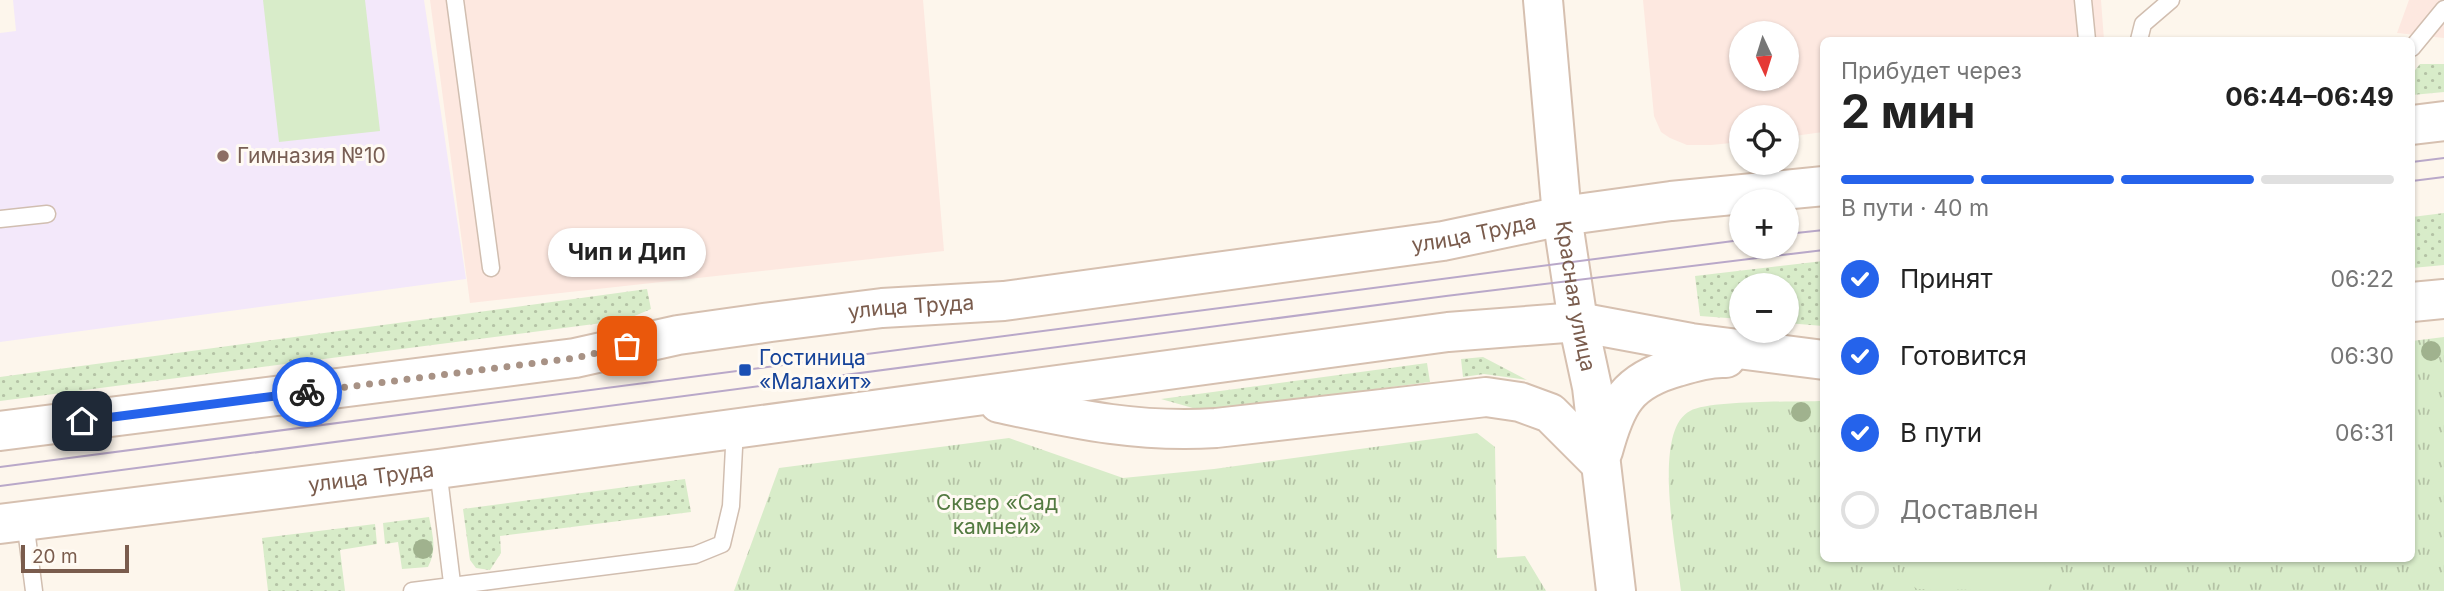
<!DOCTYPE html>
<html lang="ru">
<meta charset="utf-8">
<style>
body{margin:0;font-family:Inter,sans-serif;background:#f2f2f2;color:#222;height:100vh;display:flex;flex-direction:column;font-size:26px;white-space:nowrap}
*{box-sizing:border-box;margin:0}
p{font-size:23px;color:#767676}
.icon{flex:none;width:38px;height:38px;fill:none;stroke:currentColor;stroke-width:2;stroke-linecap:round;stroke-linejoin:round}
.map{position:relative;flex:1;overflow:hidden}
.details{position:absolute;left:1820px;top:37px;width:595px;height:525px;display:flex;flex-direction:column;background:#fff;border-radius:10px;box-shadow:0 2px 5px #0004}
.details>*{flex:none}
.needle{width:46px;rotate:176deg}
.buttons{position:absolute;left:1729px;top:21px;display:grid;gap:14px}
.buttons a{display:grid;place-items:center;width:70px;height:70px;border-radius:50%;background:#fff;box-shadow:0 2px 5px #0004;font-size:35px}
.scale{position:absolute;left:21px;bottom:18px;width:108px;box-sizing:border-box;padding-left:7px;border:4px solid #7a5c4d;border-top:0;font-size:19px;line-height:24px;white-space:nowrap;color:#7a5c4d;-webkit-text-stroke:5px #fffaf3;paint-order:stroke}
.pin{position:absolute;display:grid;place-items:center;width:60px;height:60px;color:#fff;margin:-30px;border-radius:14px;box-shadow:0 4px 10px #0006}
.courier{position:absolute;display:grid;place-items:center;width:70px;height:70px;margin:-35px;border:5px solid #2563eb;border-radius:50%;background:#fff;color:#222;box-shadow:0 2px 9px #0007}
.bubble{position:absolute;height:49px;border-radius:24px;background:#fff;box-shadow:0 2px 5px #0004;font-size:23px;font-weight:700;line-height:49px;text-align:center}
.summary em{font-style:normal;font-weight:700}
.summary div{display:flex;flex-direction:column-reverse}
.summary{display:flex;align-items:center;justify-content:space-between;height:119px;padding:0 21px}
h1{font-size:46px;font-weight:700;line-height:52px}
.bar{display:grid;grid-template-columns:repeat(4,1fr);gap:10px 7px;align-content:center;height:84px;padding:0 21px}
.bar i{height:9px;border-radius:5px;background:#e0e0e0}
.bar .on{background:#2563eb}
.bar p{grid-column:span 4}
ol{padding:0 21px;list-style:none}
li{display:flex;align-items:center;gap:21px;height:77px}
li p{margin-inline-start:auto}
li .icon{padding:7px;border-radius:50%;background:#2563eb;color:#fff;stroke-width:4}
li:last-child{color:#767676}
li i{width:38px;height:38px;border:4px solid #e0e0e0;border-radius:50%}
.map>svg:first-child{display:block}
.commercial{fill:#fde8e0;fill-rule:evenodd}
.education{fill:#f3e8fa}
.grass{fill:url(#grass-dots)}
.park{fill:url(#park-tufts)}
.pitch{fill:#d8ecc9}
.lines{fill:none;stroke-linecap:round;stroke-linejoin:round}
.service-casing{stroke:#d1beb0;stroke-width:19}
.secondary-casing{stroke:#d6c0b0;stroke-width:42}
.service{stroke:#fff;stroke-width:16}
.secondary{stroke:#fff;stroke-width:38}
.tram{stroke:#b9a8c9;stroke-width:2}
.tree{fill:#a0b28e}
.done{stroke:#a89285;stroke-width:7;stroke-dasharray:0 12.6}
.route{stroke:#2563eb;stroke-width:9}
.education-dot{fill:#8d6e63;stroke:#fffaf3;stroke-width:2.5}
.transit-dot{fill:#1a4fb4;stroke:#fffaf3;stroke-width:2.5}
.labels{text-anchor:middle;stroke-width:6;stroke-linejoin:round;paint-order:stroke}
.education-label{font-size:21px;fill:#785e54;stroke:#fffaf3;text-anchor:start}
.street-label{font-size:21px;fill:#7a5c4d;stroke:#fffaf3}
.transit-label{font-size:21px;fill:#164399;stroke:#fffaf3;text-anchor:start}
.park-label{font-size:21px;fill:#537a41;stroke:#fffaf3}
</style>
<div class="map">
<svg width="2444" height="591" viewBox="0 0 2444 591">
<defs>
<pattern id="grass-dots" width="8" height="8" patternUnits="userSpaceOnUse" patternTransform="scale(1.75)"><rect width="8" height="8" fill="#d8ecc9"/><path d="M2 2h.1M6 6h.1" fill="none" stroke="#b4c2a5" stroke-width="1.8" stroke-linecap="round"/></pattern>
<pattern id="park-tufts" width="24" height="20" patternUnits="userSpaceOnUse" patternTransform="scale(1.75)"><rect width="24" height="20" fill="#d8ecc9"/><path d="M3 7l-1-3M5 7V3M7 7l1-3M15 17l-1-3M17 17v-4M19 17l1-3" fill="none" stroke="#b4c2a5"/></pattern>
</defs>
<rect width="100%" height="100%" fill="#fdf6ec"/>
<path class="commercial" d="M430,0h493l21,251 -474,52z
M1643,0h458l3,40h-280l-1,92 -36,5v-20h-46v25l-30,3h-24l-17,-7 -9,-6 -7,-16zM1741,33h46v46h-46z
M2409,0h35v38l-47,-5z"/>
<path class="education" d="M13,0h411l42,279 -466,63v-309l16,-2z"/>
<path class="grass" d="M2420,64h24v28l-32,3v-21z
M2444,213v52l-32,3v-51z
M1823,261v65l-36,-3v-38h-46v34l-41,-3 -5,-40z
M647,289l4,20 -26,11 -625,81v-24z
M1483,357l44,23 -43,-6 -21,3 -2,-18z
M1427,363l3,19 -201,26 -29,2 -39,-11z
M685,479l6,33 -191,24 1,17 -11,17 -14,-2 -6,-8 -7,-51z
M429,517c4,19 8,33 -1,50l-26,2 -4,-27 -13,2 -2,-21z
M375,524l2,20 -37,6 5,41h-77l-6,-53z"/>
<path class="park" d="M2444,337v254h-763c-4,-38 -30,-160 9,-180 20,-11 106,-9 133,-10l1,157h588v-217z
M1477,433l18,14 2,111 28,-2 21,35h-812l45,-123 230,-30 114,40 91,-9z"/>
<path class="pitch" d="M263,0h102l15,131 -101,11z
M1911,558h129l7,10 -2,6 4,17 -132,-2 -9,-7 -3,-9z"/>
<g class="lines">
<g class="service-casing">
<path id="service" d="M455,0l36,268
M2083,0l4,40
M2139,40l4,-16 28,-24
M2412,48l32,-39
M0,219l47,-5
M438,469l15,122
M25,521l9,70
M412,591l283,-36 27,-11 9,-38 4,-78"/>
</g>
<g class="secondary-casing">
<g id="secondary">
<path id="s1" d="M1543,0l19,216 16,106 14,65 24,204"/>
<path d="M2412,125l32,-4"/>
<path d="M2412,302l32,-3"/>
<path d="M999,403c76,16 138,30 217,25l270,-31 34,5 30,11 50,50"/>
<path id="s2" d="M0,431l575,-73 103,-23 93,-13 111,-14 122,-7 439,-60 119,-25 109,-15 153,-15"/>
<path d="M1603,451c13,-48 24,-70 74,-84 16,-5 33,-10 49,-9"/>
<path id="s3" d="M0,524l438,-55 1010,-137 130,-10 113,21 133,17"/>
</g>
</g>
<use href="#service" class="service"/>
<use href="#secondary" class="secondary"/>
<path class="tram" d="M2412,162l32,-4
M2412,181l32,-4
M1787,234l37,-4
M0,467l1741,-227
M0,486l1446,-190 378,-46"/>
</g>
<g class="tree">
<circle cx="2431" cy="351" r="10"/>
<circle cx="1801" cy="412" r="10"/>
<circle cx="423" cy="549" r="10"/>
</g>
<g class="lines">
<path class="done" d="M307,392l268,-34 52,-12"/>
<path class="route" d="M82,421l225,-29"/>
</g>
<circle class="education-dot" cx="223" cy="156" r="7"/>
<rect class="transit-dot" x="738" y="363" width="14" height="14" rx="3.5"/>
<g class="labels">
<g class="education-label">
<text x="237" y="163">Гимназия №10</text>
</g>
<g class="street-label">
<text dy="7" stroke="none"><textPath href="#s2" startOffset="1488">улица Труда</textPath></text>
<text dy="7" stroke="none"><textPath href="#s1" startOffset="298">Красная улица</textPath></text>
<text dy="7" stroke="none"><textPath href="#s2" startOffset="920">улица Труда</textPath></text>
<text dy="7" stroke="none"><textPath href="#s3" startOffset="374">улица Труда</textPath></text>
</g>
<g class="transit-label">
<text x="759" y="365">Гостиница<tspan x="759" dy="24">«Малахит»</tspan></text>
</g>
<g class="park-label">
<text x="997" y="510">Сквер «Сад<tspan x="997" dy="24">камней»</tspan></text>
</g>
</g>
</svg>
<div class="buttons">
<a><svg class="needle" viewBox="-14 -14 28 28"><path d="M0-13l5 13h-10z" fill="#e53935"/><path d="M0 13l5-13h-10z" fill="#767676"/></svg></a>
<a><svg class="icon" aria-label="locate" viewBox="0 0 24 24"><circle cx="12" cy="12" r="6"/><path d="M12 2v4M12 18v4M2 12h4M18 12h4"/></svg></a>
<a>+</a>
<a>−</a>
</div>
<div class="scale">20 m</div>
<div class="pin" style="left:627px;top:346px;background:#ea580c"><svg class="icon" aria-label="bag" viewBox="0 0 24 24"><path d="M5 8h14l-1 12H6zM9 8a3 3 0 0 1 6 0"/></svg></div>
<div class="pin" style="left:82px;top:421px;background:#1f2937"><svg class="icon" aria-label="home" viewBox="0 0 24 24"><path d="M3 11l9-7 9 7M6 9v11h12V9"/></svg></div>
<div class="courier" style="left:307px;top:392px"><svg class="icon" aria-label="bike" viewBox="0 0 24 24"><circle cx="6" cy="16" r="4"/><circle cx="18" cy="16" r="4"/><path d="M6 16l4-8h5l3 8M10 8l3 8H6M13 5h3"/></svg></div>
<div class="bubble" style="left:548px;top:228px;width:158px">Чип и Дип</div>
<section class="details">
<div class="summary"><div><h1>2 мин</h1><p>Прибудет через</p></div><em>06:44–06:49</em></div>
<div class="bar"><i class="on"></i><i class="on"></i><i class="on"></i><i></i><p>В пути · 40 m</p></div>
<ol>
<li><svg class="icon" aria-label="check" viewBox="0 0 24 24"><path d="M5 12l5 5 9-10"/></svg>Принят<p>06:22</p></li>
<li><svg class="icon" aria-label="check" viewBox="0 0 24 24"><path d="M5 12l5 5 9-10"/></svg>Готовится<p>06:30</p></li>
<li><svg class="icon" aria-label="check" viewBox="0 0 24 24"><path d="M5 12l5 5 9-10"/></svg>В пути<p>06:31</p></li>
<li><i></i>Доставлен</li>
</ol>
</section>
</div>
